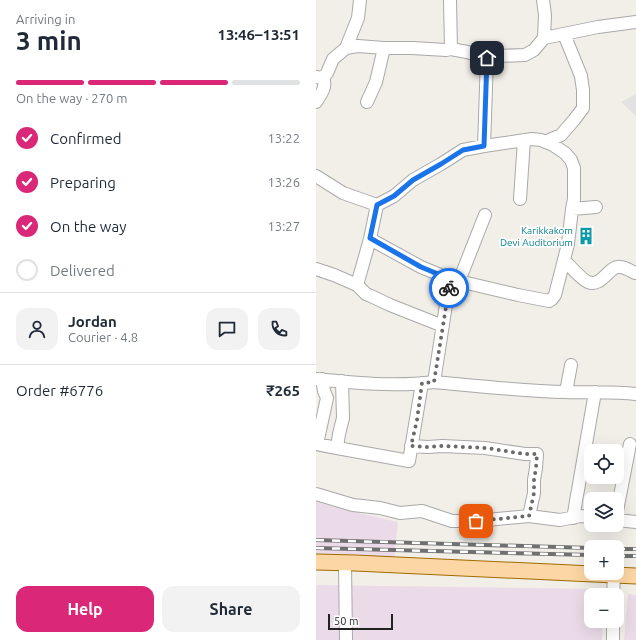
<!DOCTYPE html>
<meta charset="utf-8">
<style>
body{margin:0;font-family:Ubuntu,sans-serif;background:#f2f2f3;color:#1f2937;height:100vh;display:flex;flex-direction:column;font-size:15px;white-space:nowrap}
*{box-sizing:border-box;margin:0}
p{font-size:13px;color:#747a83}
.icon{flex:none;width:22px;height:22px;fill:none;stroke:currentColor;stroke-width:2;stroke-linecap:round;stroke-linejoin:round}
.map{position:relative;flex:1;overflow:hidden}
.drawer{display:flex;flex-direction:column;background:#fff;width:316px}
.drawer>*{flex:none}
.fabs{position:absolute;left:268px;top:444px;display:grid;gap:8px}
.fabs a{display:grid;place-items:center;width:40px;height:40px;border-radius:8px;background:#fff;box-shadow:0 4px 16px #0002;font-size:20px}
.scale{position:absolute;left:12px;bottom:10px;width:65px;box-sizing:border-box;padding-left:4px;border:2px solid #222;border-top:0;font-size:11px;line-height:14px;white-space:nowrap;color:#222;-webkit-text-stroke:3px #fff;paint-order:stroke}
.pin{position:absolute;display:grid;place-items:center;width:34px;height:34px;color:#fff;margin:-17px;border-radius:8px;box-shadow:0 2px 6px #0006}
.courier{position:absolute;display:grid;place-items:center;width:40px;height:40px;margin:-20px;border:3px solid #1a73e8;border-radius:50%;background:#fff;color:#222;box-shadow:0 1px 5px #0007}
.overview em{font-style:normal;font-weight:700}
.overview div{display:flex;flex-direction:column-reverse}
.overview{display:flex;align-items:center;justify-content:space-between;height:68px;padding:0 16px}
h1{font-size:26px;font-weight:700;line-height:30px}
.bar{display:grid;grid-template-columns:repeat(4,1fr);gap:6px 4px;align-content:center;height:48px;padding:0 16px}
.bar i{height:5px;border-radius:3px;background:#e0e1e3}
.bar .on{background:#db2777}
.bar p{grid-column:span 4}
.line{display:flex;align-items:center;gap:10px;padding:0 16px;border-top:1px solid #e0e1e3}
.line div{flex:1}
.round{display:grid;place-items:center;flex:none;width:42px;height:42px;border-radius:12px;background:#f2f2f3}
ol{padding:0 16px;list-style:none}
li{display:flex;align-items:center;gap:12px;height:44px}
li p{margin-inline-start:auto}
li .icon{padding:4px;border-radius:50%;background:#db2777;color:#fff;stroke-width:4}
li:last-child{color:#747a83}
li i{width:22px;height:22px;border:2px solid #e0e1e3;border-radius:50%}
.cta{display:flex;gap:8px;margin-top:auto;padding:8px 16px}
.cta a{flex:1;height:46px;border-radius:12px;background:#db2777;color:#fff;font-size:16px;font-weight:700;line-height:46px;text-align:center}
.cta a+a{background:#f2f2f3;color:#1f2937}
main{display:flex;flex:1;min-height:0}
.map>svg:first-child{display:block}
.industrial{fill:#ebdbe8}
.parking{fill:#e2e2e2}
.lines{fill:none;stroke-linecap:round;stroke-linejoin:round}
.minor-casing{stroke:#a9a9a9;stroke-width:14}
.major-casing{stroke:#a06b00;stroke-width:17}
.minor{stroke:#fff;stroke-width:12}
.major{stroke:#fcd6a4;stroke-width:15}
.rail-casing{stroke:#707070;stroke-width:4}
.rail{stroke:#fff;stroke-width:2.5;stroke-dasharray:8;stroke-linecap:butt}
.done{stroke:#6b6a68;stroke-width:4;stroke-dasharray:0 7.2}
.route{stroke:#1a73e8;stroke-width:5}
.labels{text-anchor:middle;stroke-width:3.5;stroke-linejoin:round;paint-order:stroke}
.culture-label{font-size:10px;fill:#0d838f;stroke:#fff;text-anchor:end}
</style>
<main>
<section class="drawer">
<div class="overview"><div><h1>3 min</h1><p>Arriving in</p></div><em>13:46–13:51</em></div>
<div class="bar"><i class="on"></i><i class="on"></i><i class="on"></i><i></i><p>On the way · 270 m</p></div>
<ol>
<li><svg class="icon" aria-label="check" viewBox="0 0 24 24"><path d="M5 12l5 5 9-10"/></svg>Confirmed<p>13:22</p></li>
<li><svg class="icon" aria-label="check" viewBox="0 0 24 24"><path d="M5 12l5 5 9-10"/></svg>Preparing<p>13:26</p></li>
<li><svg class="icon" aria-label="check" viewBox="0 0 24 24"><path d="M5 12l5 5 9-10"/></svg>On the way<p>13:27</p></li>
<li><i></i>Delivered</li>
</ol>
<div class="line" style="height:72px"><a class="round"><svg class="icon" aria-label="person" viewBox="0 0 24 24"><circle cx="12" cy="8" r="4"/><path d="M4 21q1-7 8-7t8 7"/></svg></a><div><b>Jordan</b><p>Courier · 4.8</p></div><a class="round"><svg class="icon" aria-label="chat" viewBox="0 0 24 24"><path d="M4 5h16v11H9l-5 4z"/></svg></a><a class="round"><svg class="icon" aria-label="phone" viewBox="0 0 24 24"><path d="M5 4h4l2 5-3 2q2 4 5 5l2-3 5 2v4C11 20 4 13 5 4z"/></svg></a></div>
<div class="line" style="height:52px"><div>Order #6776</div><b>₹265</b></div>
<div class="cta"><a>Help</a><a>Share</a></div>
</section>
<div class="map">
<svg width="320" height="640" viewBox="0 0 320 640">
<rect width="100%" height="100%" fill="#f2efe9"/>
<path class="industrial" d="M0,499l34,12 48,11 -4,38 -78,-2z
M0,585l288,4v6h-13v26h12l-1,19h-286z
M312,594l8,1v45h-12z"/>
<path class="parking" d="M320,94v22l-15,-14z"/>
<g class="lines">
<g class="minor-casing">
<path id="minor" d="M134,0l1,49
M227,0l2,15 -1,23
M30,48l12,-30 2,-18
M0,77l7,1 4,-5 6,-14 13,-11 12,-2 26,2h28l34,2 5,-1 16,3 20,6 11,-2 27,-1 9,-5 10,-12 54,-11 38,-5
M0,102c5,-8 11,-15 7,-24
M51,102l9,-20 8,-34
M229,142l16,-7 13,-15 9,-12v-18l-2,-14 -17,-42
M0,176l27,17 34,12 -7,34 -13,46 -23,-10 -18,-6
M204,199l4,-59
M61,205l17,-9 19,-16 28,-16 22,-14 21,-4 3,-88
M256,209l24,-2
M54,239l51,28 29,12
M248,260c6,6 17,19 24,22 14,6 21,-17 32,-15 5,0 11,4 15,6
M143,281l26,-66
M41,285l9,9 5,2 19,9 53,21
M0,379c39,4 79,8 118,3 44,4 88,9 132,10 23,1 47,-1 70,2
M118,382l16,-103 68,16 31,6 3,-2 3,-4 13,-51 4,-35 2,-10v-31l-3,-8 -6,-7 -12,-8 -12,-5 -9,-1 -48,7
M250,392l5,-27
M0,444l21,4 72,13 13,-78
M1,444l10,-46 -3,-7 -2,-12
M95,446l17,1 14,-1 43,2 40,6h12l-1,14 -2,12v13l-5,23
M21,448l2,-14 4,-16 -1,-37
M0,494l37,11 27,3 20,5 22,-2 30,10h24l53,-5 31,4 20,-4 11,1
M301,511l13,-67
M257,518c2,-9 3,-19 5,-28l17,-98
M301,520l19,2
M29,563l1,77
M297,595l1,-19
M297,640v-19"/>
</g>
<g class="major-casing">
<path id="major" d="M0,562l39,1 281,13"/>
</g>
<use href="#minor" class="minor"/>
<use href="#major" class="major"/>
<g class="rail-casing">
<path id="rail" d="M0,540l275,8
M0,548l275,7
M301,549h19
M301,556h19"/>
</g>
<use href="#rail" class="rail"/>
</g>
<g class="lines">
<path class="done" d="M133,288l-15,94 -12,1 -5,37 -6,26 17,1 14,-1 44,2 39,6h12l-1,14 -2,12v13l-5,23 -53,5"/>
<path class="route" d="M133,288l1,-9 -29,-12 -51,-29 7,-33 17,-9 19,-16 28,-16 22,-14 21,-4 3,-88"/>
</g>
<defs>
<g id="building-bare" transform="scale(1.38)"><path d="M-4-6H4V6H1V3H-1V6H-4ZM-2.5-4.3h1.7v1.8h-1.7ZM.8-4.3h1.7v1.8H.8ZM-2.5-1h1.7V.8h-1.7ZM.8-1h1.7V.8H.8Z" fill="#0f9aa8" stroke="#fff" stroke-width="2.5" paint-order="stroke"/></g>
</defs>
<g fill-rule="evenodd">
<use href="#building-bare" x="270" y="236"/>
</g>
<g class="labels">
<g class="culture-label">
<text x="257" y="234">Karikkakom<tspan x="257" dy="12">Devi Auditorium</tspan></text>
</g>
</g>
</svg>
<div class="fabs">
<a><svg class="icon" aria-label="locate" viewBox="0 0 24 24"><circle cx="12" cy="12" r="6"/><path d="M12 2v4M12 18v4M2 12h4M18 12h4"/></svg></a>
<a><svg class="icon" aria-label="layers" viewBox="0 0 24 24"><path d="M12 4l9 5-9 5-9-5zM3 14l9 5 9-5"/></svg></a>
<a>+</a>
<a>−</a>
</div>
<div class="scale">50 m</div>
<div class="pin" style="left:160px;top:521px;background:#ea580c"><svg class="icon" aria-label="bag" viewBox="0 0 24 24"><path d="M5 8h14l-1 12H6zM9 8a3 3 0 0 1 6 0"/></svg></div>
<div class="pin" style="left:171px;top:58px;background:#1f2937"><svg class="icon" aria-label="home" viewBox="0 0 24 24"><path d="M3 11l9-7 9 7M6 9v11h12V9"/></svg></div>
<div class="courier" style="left:133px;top:288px"><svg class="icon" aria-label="bike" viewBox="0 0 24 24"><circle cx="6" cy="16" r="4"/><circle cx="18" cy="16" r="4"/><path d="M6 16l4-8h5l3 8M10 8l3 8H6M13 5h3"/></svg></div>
</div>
</main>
